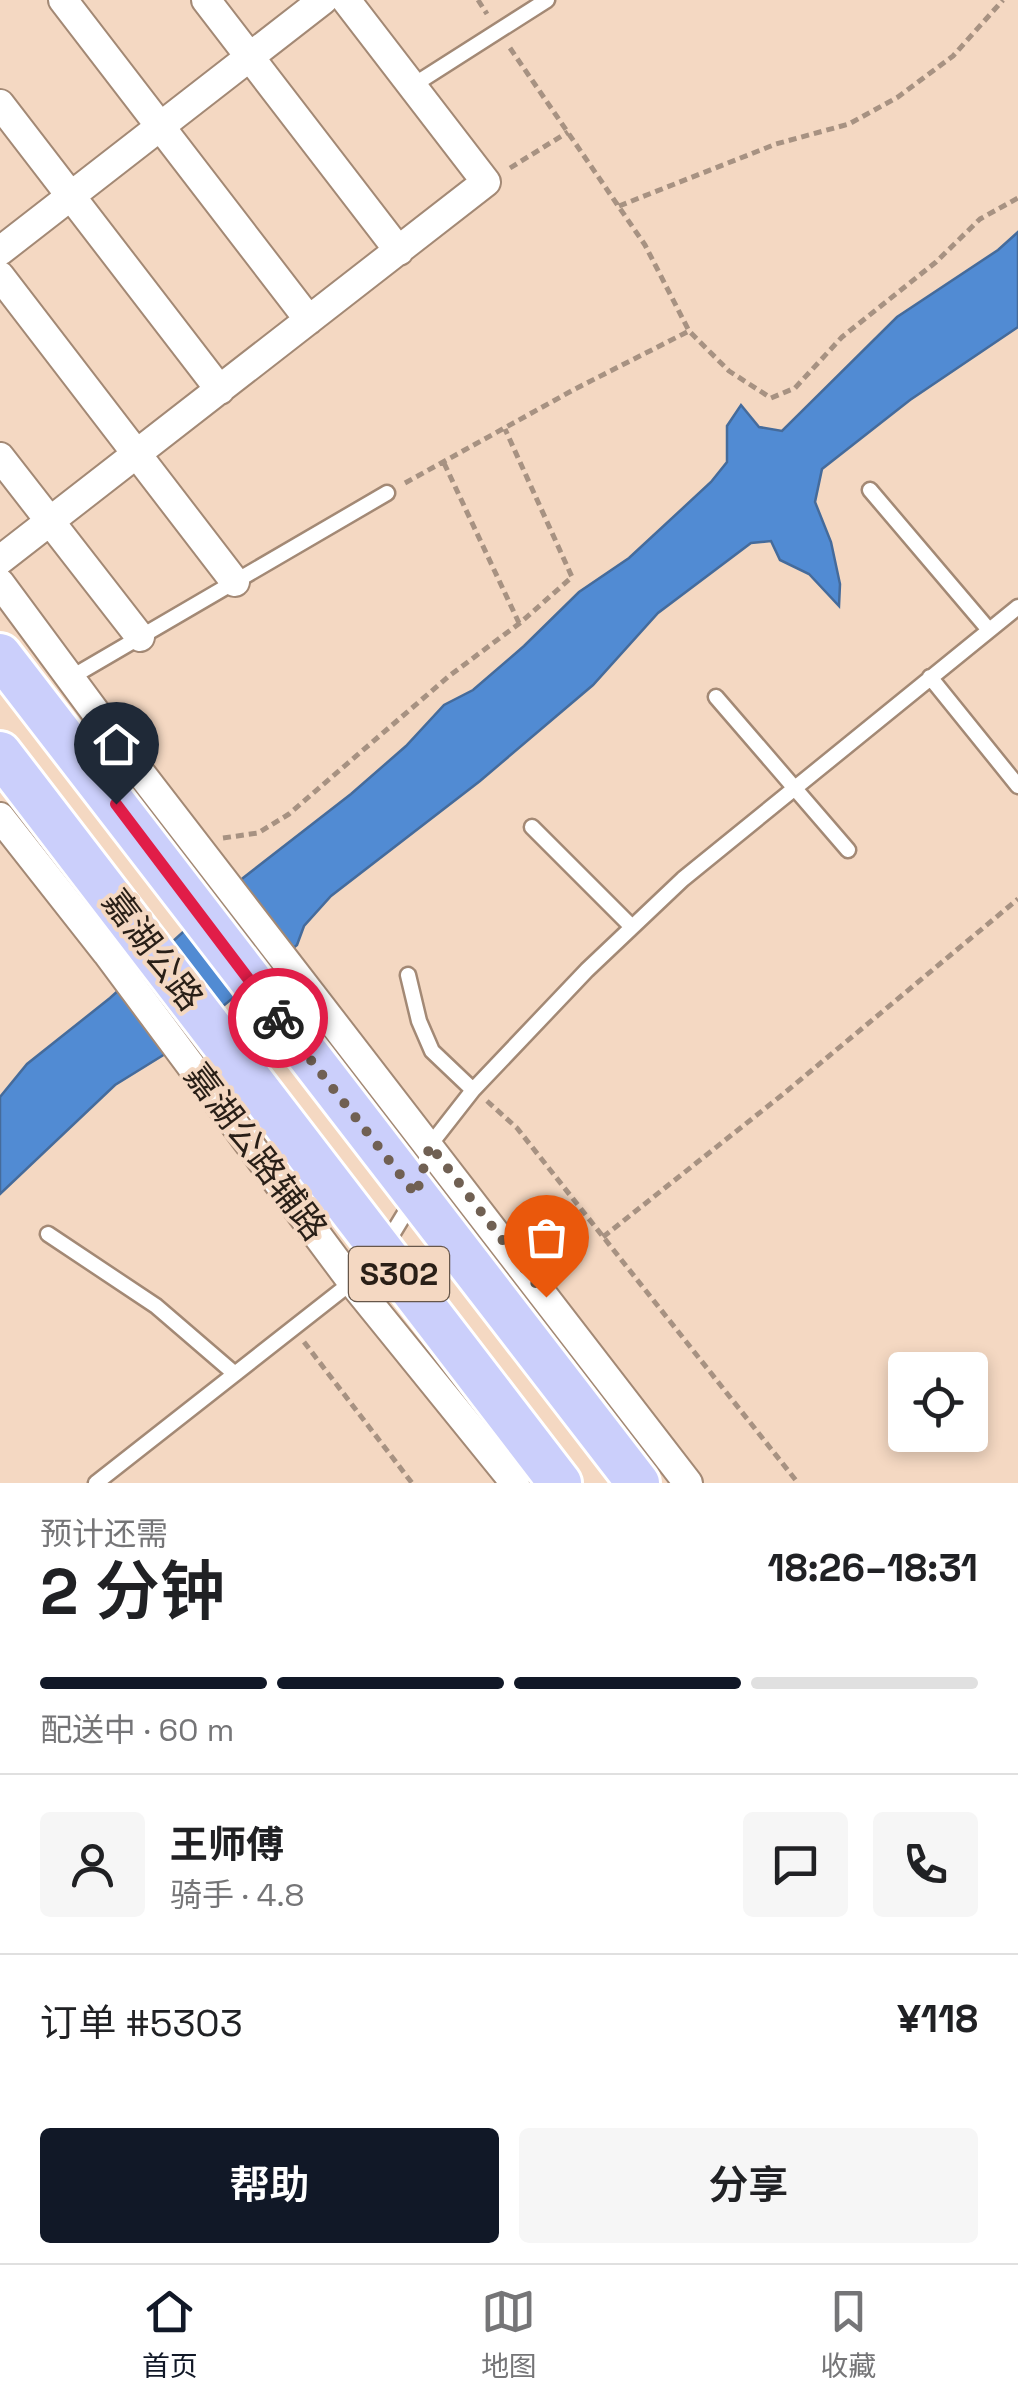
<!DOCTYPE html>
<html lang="zh">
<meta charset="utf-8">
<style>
body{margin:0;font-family:"Space Grotesk","Noto Sans SC",sans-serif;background:#f6f6f6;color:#202124;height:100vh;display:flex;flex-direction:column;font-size:38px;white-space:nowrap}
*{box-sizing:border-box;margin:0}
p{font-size:32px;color:#757577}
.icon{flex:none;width:55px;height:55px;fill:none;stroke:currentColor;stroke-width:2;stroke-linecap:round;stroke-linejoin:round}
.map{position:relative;height:1483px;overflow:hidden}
.sheet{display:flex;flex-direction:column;background:#fff;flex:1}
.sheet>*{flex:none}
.buttons{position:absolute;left:888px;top:1352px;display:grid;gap:20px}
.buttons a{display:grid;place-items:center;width:100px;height:100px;border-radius:10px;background:#fff;box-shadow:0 5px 15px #0003;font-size:50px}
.pin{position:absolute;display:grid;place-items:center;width:85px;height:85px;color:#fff;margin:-102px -42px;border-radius:50% 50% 50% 0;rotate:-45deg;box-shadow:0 0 10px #0007}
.pin .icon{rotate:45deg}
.courier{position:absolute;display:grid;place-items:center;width:100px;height:100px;margin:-50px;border:8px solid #e11d48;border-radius:50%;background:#fff;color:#222;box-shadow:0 2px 12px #0007}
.head em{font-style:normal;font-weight:600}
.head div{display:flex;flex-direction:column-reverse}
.head{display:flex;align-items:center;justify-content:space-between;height:170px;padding:0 40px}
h1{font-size:65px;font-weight:600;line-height:75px}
.bar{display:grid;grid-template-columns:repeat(4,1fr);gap:15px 10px;align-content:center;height:120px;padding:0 40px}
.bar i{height:12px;border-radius:8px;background:#e0e0e0}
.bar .selected{background:#111827}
.bar p{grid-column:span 4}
.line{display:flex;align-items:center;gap:25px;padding:0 40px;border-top:2px solid #e0e0e0}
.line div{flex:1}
.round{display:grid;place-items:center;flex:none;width:105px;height:105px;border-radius:10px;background:#f6f6f6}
.primary-button{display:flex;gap:20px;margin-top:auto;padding:20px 40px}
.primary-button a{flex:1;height:115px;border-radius:10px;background:#111827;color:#fff;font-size:40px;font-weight:600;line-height:115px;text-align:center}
.primary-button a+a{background:#f6f6f6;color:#202124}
.menu{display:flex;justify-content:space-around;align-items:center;height:140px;border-top:2px solid #e0e0e0;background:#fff;font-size:28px;color:#757577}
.menu a{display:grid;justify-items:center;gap:5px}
.menu .selected{color:#111827}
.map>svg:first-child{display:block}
.water{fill:#518bd3;stroke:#456b9b;stroke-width:2.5}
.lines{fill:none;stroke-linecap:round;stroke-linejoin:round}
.lane-casing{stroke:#a38975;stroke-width:19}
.street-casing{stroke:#a38975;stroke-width:32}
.primary-casing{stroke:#fff;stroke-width:48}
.path{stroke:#a79282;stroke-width:5;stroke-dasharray:8 5;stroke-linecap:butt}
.lane{stroke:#fff;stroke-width:14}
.street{stroke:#fff;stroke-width:28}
.primary{stroke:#cbcffb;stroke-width:42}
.done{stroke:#706053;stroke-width:10;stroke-dasharray:0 18}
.route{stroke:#e11d48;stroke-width:12}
.labels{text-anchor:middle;stroke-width:8;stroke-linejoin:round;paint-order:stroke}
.shield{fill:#f4d8c2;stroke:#66564a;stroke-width:2.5}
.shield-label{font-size:32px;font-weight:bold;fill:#291f17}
.street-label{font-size:35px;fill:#291f17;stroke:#f4d8c2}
</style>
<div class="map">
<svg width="1018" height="1483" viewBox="0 0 1018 1483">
<rect width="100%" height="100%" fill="#f4d8c2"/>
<path class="water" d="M1018,232v95l-108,73 -88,69 -7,33 16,40 9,42 -1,22 -30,-32 -29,-14 -9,-19 -20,2 -93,70 -65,72 -113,96 -149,115 -27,30 -7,19 -132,109 -50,31 -115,109v-97l27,-33 83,-66 133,-120 108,-84 55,-48 38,-41 29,-15 51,-44 55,-54 50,-34 82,-76 16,-20v-36l14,-21 18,22 23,4 115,-114 101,-67z"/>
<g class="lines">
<g class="lane-casing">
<path id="lane" d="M412,86l135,-86
M870,490l119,140
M930,677l88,109
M70,678l317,-185
M716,697l132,153
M532,827l100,100
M408,975l11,46 13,30 41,39
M48,1234l108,72 79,68
M96,1483l256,-201 30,-31 34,-56 14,-50 43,-55 114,-120 96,-91 335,-272"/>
</g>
<g class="street-casing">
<path id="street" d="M63,0l246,320
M206,0l193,251
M0,104l220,286
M0,251l323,-251
M0,276l235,306
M0,457l140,180
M0,560l486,-378 -140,-182
M0,583l136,184 552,716
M0,817l107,136 245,329 163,201"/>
</g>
<g class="primary-casing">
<path id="primary" d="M0,655l638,828
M0,753l560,730"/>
</g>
<path class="path" d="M478,0l9,14
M510,48l135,197 44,86 40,40 42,27 24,-10 47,-51 94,-75 44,-43 38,-21
M510,168l58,-36
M619,206l157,-62 73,-20 49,-27 55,-41 50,-56
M444,463l75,160
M405,483l170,-94 114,-58
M223,838l35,-5 31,-19 160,-138 71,-53 52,-46 -67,-148
M487,1101l30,27 281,355
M603,1237l179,-142 236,-196
M304,1342l108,141"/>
<use href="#lane" class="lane"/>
<use href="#street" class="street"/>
<use href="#primary" class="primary"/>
</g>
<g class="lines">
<path class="done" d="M278,1018l138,177 14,-50 116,152"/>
<path class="route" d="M116,804l162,214"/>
</g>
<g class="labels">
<rect class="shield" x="349" y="1247" width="100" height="54" rx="8"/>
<g class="shield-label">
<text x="399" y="1285">S302</text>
</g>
<g class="street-label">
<text transform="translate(153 950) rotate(53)" y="12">嘉湖公路</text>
<text transform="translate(256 1152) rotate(53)" y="12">嘉湖公路辅路</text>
</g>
</g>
</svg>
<div class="buttons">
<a><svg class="icon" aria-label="locate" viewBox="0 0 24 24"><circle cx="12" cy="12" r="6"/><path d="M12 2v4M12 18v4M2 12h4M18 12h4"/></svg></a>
</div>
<div class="pin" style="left:546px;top:1297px;background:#ea580c"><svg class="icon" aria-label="bag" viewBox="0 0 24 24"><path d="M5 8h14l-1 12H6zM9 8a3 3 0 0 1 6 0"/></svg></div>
<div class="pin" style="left:116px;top:804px;background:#1f2937"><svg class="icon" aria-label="home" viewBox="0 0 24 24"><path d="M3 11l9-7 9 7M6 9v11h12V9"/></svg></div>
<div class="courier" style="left:278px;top:1018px"><svg class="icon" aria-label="bike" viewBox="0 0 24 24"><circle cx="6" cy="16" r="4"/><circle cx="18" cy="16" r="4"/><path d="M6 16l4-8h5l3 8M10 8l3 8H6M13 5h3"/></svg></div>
</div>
<section class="sheet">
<div class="head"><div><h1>2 分钟</h1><p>预计还需</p></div><em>18:26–18:31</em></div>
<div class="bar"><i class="selected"></i><i class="selected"></i><i class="selected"></i><i></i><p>配送中 · 60 m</p></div>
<div class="line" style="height:180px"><a class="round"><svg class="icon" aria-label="person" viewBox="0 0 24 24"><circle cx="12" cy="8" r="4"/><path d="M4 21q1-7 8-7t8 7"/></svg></a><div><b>王师傅</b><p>骑手 · 4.8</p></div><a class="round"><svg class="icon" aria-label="chat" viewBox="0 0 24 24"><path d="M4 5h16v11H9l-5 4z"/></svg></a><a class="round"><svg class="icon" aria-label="phone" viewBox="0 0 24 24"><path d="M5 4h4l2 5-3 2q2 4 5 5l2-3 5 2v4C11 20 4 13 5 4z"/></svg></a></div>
<div class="line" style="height:130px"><div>订单 #5303</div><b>¥118</b></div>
<div class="primary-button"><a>帮助</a><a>分享</a></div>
</section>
<nav class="menu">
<a class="selected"><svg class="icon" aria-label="home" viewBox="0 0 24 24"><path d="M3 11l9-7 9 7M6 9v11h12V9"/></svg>首页</a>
<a><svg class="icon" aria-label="map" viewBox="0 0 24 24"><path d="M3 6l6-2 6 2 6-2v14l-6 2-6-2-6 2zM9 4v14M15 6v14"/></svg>地图</a>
<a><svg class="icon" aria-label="saved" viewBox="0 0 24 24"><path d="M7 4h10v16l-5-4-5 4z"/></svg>收藏</a>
</nav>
